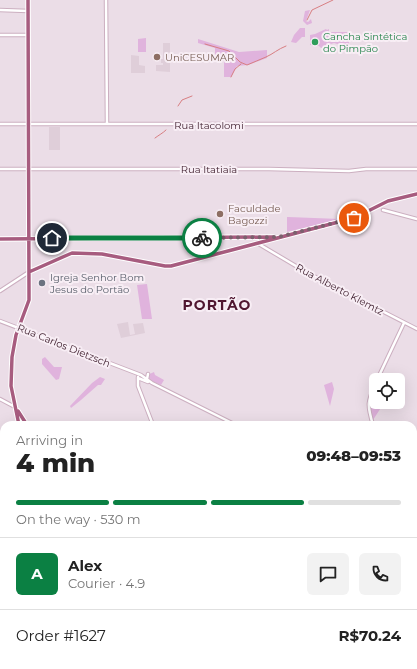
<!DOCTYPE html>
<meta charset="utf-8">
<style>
body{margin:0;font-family:Montserrat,sans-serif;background:#f2f2f2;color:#222;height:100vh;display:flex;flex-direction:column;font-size:15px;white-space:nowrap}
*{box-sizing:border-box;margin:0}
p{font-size:13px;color:#767676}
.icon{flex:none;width:22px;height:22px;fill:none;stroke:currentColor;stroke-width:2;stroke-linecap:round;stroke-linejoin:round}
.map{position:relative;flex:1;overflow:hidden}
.panel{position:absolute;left:0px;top:421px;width:417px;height:248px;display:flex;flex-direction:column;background:#fff;border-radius:12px 12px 0 0;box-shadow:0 4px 16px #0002}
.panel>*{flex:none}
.fabs{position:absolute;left:369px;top:373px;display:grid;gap:8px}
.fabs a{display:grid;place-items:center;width:36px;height:36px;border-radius:6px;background:#fff;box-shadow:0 4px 16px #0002;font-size:20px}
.pin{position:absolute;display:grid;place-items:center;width:34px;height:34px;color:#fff;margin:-17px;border:2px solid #fff;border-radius:50%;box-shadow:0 1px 4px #0007}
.courier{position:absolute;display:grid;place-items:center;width:40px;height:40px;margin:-20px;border:3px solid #0b8043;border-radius:50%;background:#fff;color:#222;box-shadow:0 1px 5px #0007}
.headline em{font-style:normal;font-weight:800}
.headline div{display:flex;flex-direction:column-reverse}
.headline{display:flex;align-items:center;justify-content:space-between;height:68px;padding:0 16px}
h1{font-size:26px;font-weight:800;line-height:30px}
.bar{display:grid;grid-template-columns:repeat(4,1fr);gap:6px 4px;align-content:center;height:48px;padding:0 16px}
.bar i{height:5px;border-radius:3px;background:#e0e0e0}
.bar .on{background:#0b8043}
.bar p{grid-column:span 4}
.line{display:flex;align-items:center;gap:10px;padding:0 16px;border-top:1px solid #e0e0e0}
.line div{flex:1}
.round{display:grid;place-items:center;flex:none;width:42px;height:42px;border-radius:6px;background:#f2f2f2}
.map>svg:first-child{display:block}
.built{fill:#dfced9}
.green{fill:#e0b3dd}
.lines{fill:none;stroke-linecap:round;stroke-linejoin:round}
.stream{stroke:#d87e82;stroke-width:1}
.secondary-casing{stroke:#ccafc0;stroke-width:4.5}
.primary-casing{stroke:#fff;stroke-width:5.5}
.secondary{stroke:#fff;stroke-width:2.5}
.primary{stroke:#a75c7f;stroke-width:3.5}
.done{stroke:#7a606d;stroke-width:4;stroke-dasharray:0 7.2}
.route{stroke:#0b8043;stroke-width:5}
.leisure-dot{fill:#2e9e5b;stroke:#f8eef5;stroke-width:1.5}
.education-dot{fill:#8d6e63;stroke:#f8eef5;stroke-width:1.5}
.worship-dot{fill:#6b7280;stroke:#f8eef5;stroke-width:1.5}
.labels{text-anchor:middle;stroke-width:4;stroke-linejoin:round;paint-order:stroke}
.leisure-label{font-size:10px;fill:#27864d;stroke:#f8eef5;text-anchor:start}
.education-label{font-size:10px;fill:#785e54;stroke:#f8eef5;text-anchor:start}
.street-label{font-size:10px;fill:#3d1d2c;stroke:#f8eef5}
.worship-label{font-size:10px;fill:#5b616d;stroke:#f8eef5;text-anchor:start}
.district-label{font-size:14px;font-weight:bold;letter-spacing:1px;fill:#511731;stroke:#f8eef5}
</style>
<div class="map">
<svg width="417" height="669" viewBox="0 0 417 669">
<rect width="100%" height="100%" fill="#ebdde7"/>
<path class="built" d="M163,43h7v29l-14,-1v-6h7v-2h-2v-4h2z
M131,55l8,1v9l6,1v7h-14z
M49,127h11v23h-11z
M128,322l2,13 5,-1 -2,-10 10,-1 2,10 -24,5 -4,-14z
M187,665h17l1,4h-17z"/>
<path class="green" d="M310,10l-4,11 2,1 3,-3 1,4 -5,2 -4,-4 2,-10z
M300,28h5v9h-3l-6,6 -5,-1 3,-7z
M326,29l1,1 2,-1v3h19l1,2v11l-12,-1 -3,-1 -3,1v4h-10l-2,-2 -9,-1v-10l5,-1z
M146,38v14h-8v-13z
M198,39l41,13 28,-2v8l-19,7 -11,1 -6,11h-7v-16l-9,-1v-12l-17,-5z
M287,217h1l52,2 -53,13z
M147,284l5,35h-10l-5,-34z
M45,357l9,10h8l-3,12 -3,1 -14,-16v-5z
M154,372l1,3 9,5 -3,5 -18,-8z
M100,377l5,2 -4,6h-3l-17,15 -10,8 -1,-2 22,-23z
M332,382l2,7 -4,17 -6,-21z
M371,399l11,7 -9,14 -3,-14z
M267,665h28l2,4h-35v-2z
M374,665h33l1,4h-33z"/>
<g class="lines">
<path class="stream" d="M307,20l5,-10 21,-10
M205,44l24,7 11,11 7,3c6,-3 13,-5 19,-8 7,-3 12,-8 20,-11
M231,77l4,-8 6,-5
M178,106l4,-6 10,-4
M155,138c4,-3 8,-5 11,-8
M1,572l3,1"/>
<g class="secondary-casing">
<path id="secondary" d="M106,0l1,124
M0,10l28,1
M0,35h28
M0,124h417
M0,169h269l80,2 17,-2h51
M383,210l34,9
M257,243l49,29 111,57
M0,291l29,-19
M0,321l141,54 11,8 84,42
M138,377v9l15,39
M138,378l10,4
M147,379l1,-5
M377,380l27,-57
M0,399l15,8
M373,425c-6,-20 -6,-23 3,-42
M0,468l4,1
M413,502l4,-1
M413,604l4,-1
M0,618l4,1
M53,669l1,-4
M91,669v-4
M207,669l13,-4"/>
</g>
<g class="primary-casing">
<path id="primary" d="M0,239l273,-2
M29,272l43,-19 30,1 63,12h6l175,-46 8,-2 34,-17 29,-7
M18,411l9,14
M19,425l-8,-39 1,-29 4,-22 13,-35v-9l-1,-291
M0,511l4,-4
M178,665l2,4
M185,665l1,4"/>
</g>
<use href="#secondary" class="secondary"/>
<use href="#primary" class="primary"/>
</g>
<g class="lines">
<path class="done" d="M202,238l76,-1 76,-19"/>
<path class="route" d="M52,238h150"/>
</g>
<circle class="leisure-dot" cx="315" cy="42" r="4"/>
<g class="education-dot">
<circle cx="157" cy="57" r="4"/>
<circle cx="220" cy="214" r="4"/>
</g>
<circle class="worship-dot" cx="42" cy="283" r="4"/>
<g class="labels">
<g class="leisure-label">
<text x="323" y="40">Cancha Sintética<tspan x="323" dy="12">do Pimpão</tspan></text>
</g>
<g class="education-label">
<text x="165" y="61">UniCESUMAR</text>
<text x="228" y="212">Faculdade<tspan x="228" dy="12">Bagozzi</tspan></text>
</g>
<g class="street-label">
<text x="209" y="129">Rua Itacolomi</text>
<text x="209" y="173">Rua Itatiaia</text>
<text transform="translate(340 289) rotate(28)" y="4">Rua Alberto Klemtz</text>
<text transform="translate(64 345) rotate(22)" y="4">Rua Carlos Dietzsch</text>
</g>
<g class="worship-label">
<text x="50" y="281">Igreja Senhor Bom<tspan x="50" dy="12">Jesus do Portão</tspan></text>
</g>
<g class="district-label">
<text x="217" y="310">PORTÃO</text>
</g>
</g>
</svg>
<div class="fabs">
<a><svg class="icon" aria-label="locate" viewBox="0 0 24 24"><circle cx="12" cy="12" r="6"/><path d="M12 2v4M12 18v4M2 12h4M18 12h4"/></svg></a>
</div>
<div class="pin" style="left:354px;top:218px;background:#ea580c"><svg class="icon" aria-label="bag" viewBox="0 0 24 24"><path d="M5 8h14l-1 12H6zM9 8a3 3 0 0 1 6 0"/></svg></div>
<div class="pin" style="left:52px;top:238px;background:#1f2937"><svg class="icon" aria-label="home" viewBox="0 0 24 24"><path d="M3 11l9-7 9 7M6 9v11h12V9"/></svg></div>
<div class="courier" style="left:202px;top:238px"><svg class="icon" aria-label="bike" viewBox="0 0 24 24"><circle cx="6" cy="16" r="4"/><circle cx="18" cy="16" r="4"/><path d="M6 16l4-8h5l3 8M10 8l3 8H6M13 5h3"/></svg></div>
<section class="panel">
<div class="headline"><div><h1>4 min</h1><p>Arriving in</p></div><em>09:48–09:53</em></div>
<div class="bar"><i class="on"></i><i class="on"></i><i class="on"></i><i></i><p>On the way · 530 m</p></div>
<div class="line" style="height:72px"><b class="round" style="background:#0b8043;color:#fff">A</b><div><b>Alex</b><p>Courier · 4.9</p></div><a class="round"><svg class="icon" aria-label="chat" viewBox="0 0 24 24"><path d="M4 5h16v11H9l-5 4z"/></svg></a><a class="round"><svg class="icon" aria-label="phone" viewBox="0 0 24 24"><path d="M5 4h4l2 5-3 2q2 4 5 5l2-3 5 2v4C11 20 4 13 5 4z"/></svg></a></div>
<div class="line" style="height:52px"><div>Order #1627</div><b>R$70.24</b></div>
</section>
</div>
